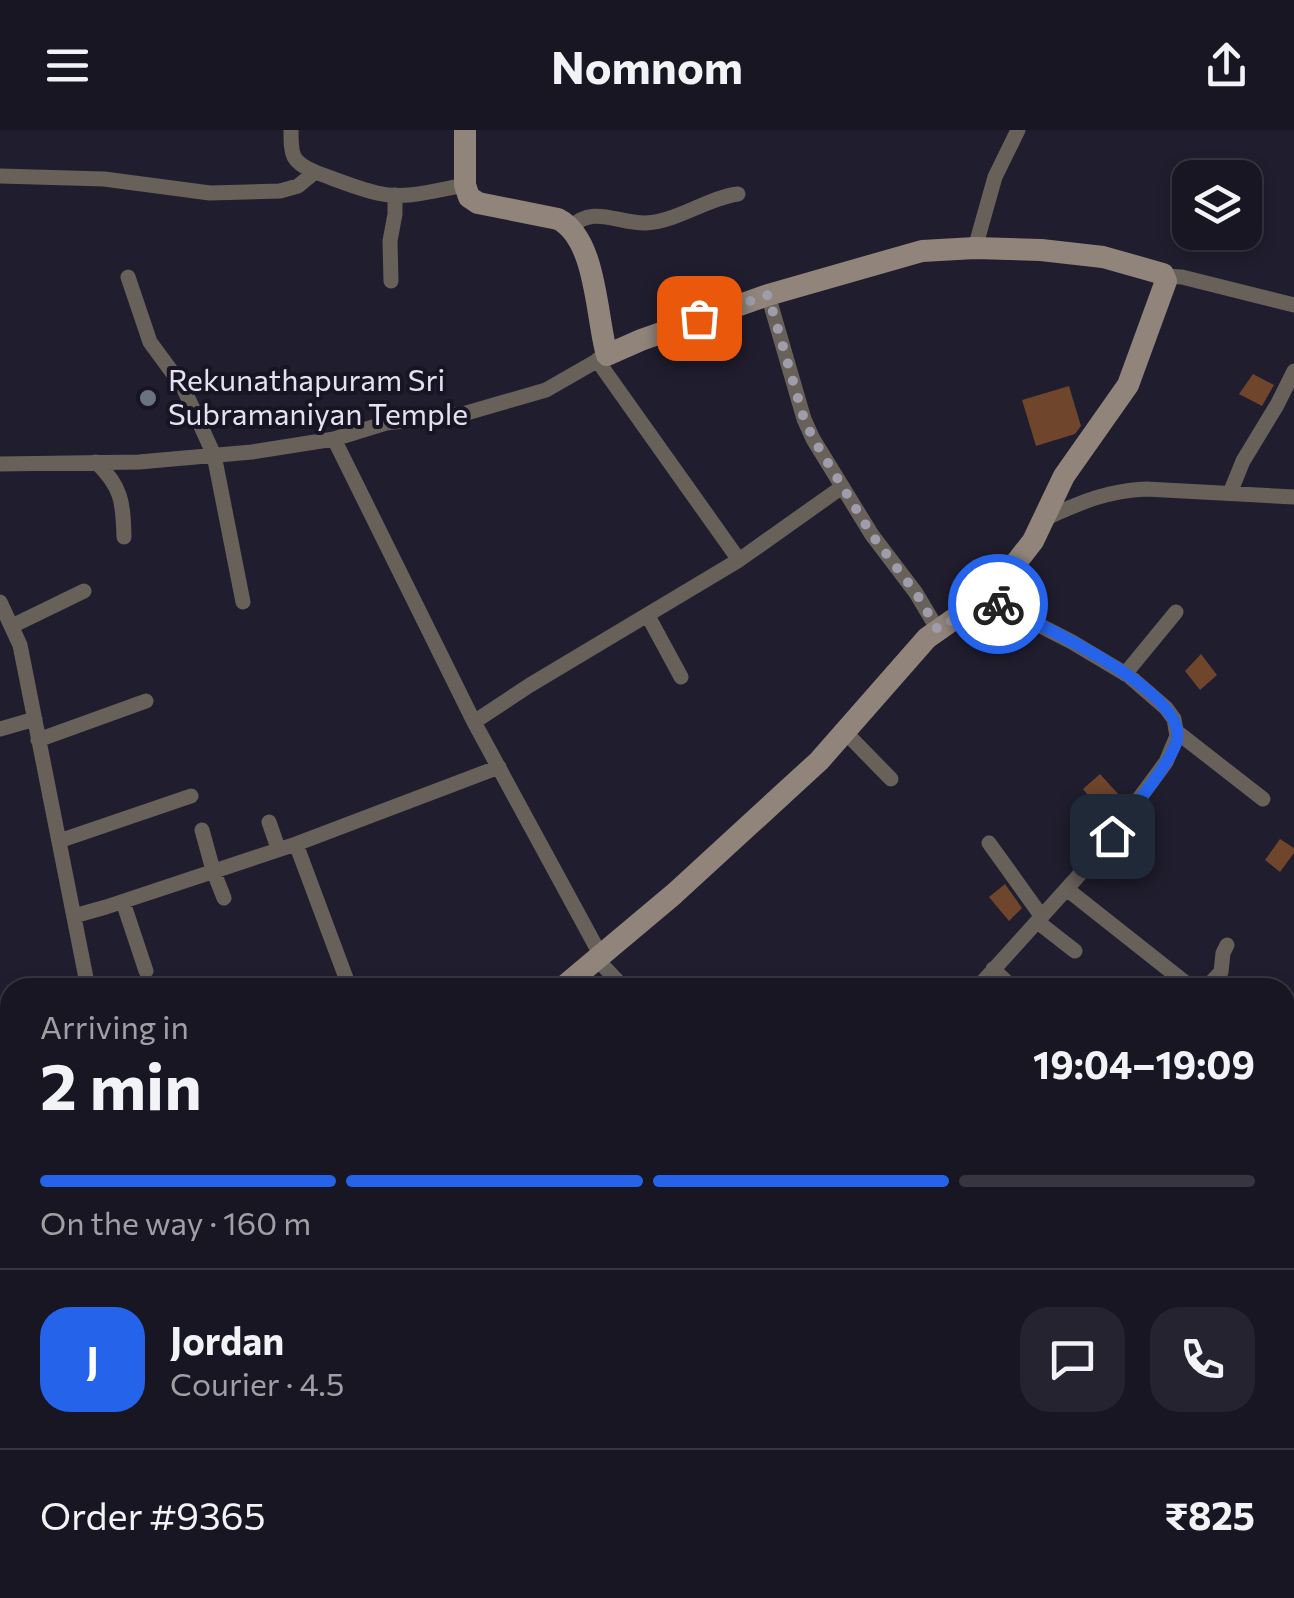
<!DOCTYPE html>
<meta charset="utf-8">
<style>
body{margin:0;font-family:Commissioner,sans-serif;background:#25232f;color:#f1f3f6;height:100vh;display:flex;flex-direction:column;font-size:38px;white-space:nowrap}
*{box-sizing:border-box;margin:0}
p{font-size:32px;color:#9f9fa5}
.icon{flex:none;width:55px;height:55px;fill:none;stroke:currentColor;stroke-width:2;stroke-linecap:round;stroke-linejoin:round}
.map{position:relative;flex:1;overflow:hidden}
.side{position:absolute;left:0px;top:848px;width:1295px;height:622px;display:flex;flex-direction:column;background:#181622;border-radius:30px 30px 0 0;box-shadow:0 5px 15px #0003,0 0 0 2px #363540}
.side>*{flex:none}
.buttons{position:absolute;left:1172px;top:30px;display:grid;gap:20px}
.buttons a{display:grid;place-items:center;width:90px;height:90px;border-radius:20px;background:#181622;box-shadow:0 5px 15px #0003,0 0 0 2px #363540;font-size:50px}
.pin{position:absolute;display:grid;place-items:center;width:85px;height:85px;color:#fff;margin:-42px;border-radius:20px;box-shadow:0 5px 15px #0006}
.courier{position:absolute;display:grid;place-items:center;width:100px;height:100px;margin:-50px;border:8px solid #2563eb;border-radius:50%;background:#fff;color:#222;box-shadow:0 2px 12px #0007}
.overview em{font-style:normal;font-weight:700}
.overview div{display:flex;flex-direction:column-reverse}
.overview{display:flex;align-items:center;justify-content:space-between;height:170px;padding:0 40px}
h1{font-size:65px;font-weight:700;line-height:75px}
.bar{display:grid;grid-template-columns:repeat(4,1fr);gap:15px 10px;align-content:center;height:120px;padding:0 40px}
.bar i{height:12px;border-radius:8px;background:#363540}
.bar .active{background:#2563eb}
.bar p{grid-column:span 4}
.line{display:flex;align-items:center;gap:25px;padding:0 40px;border-top:2px solid #363540}
.line div{flex:1}
.round{display:grid;place-items:center;flex:none;width:105px;height:105px;border-radius:30px;background:#25232f}
header{display:flex;justify-content:space-between;align-items:center;height:130px;padding:0 40px;background:#181622;font-size:45px;font-weight:700}
.map>svg:first-child{display:block}
.building{fill:#6f452b}
.lines{fill:none;stroke-linecap:round;stroke-linejoin:round}
.street{stroke:#68615a;stroke-width:15}
.secondary{stroke:#91857b;stroke-width:22}
.done{stroke:#9f9dab;stroke-width:10;stroke-dasharray:0 18}
.route{stroke:#2563eb;stroke-width:12}
.worship-dot{fill:#6b7280;stroke:#171424;stroke-width:4}
.labels{text-anchor:middle;stroke-width:8;stroke-linejoin:round;paint-order:stroke}
.poi-label{font-size:30px;fill:#e4e2ee;stroke:#171424;text-anchor:start}
</style>
<header><svg class="icon" aria-label="menu" viewBox="0 0 24 24"><path d="M4 6h16M4 12h16M4 18h16"/></svg>Nomnom<svg class="icon" aria-label="share" viewBox="0 0 24 24"><path d="M12 15V3M7 8l5-5 5 5M5 13v7h14v-7"/></svg></header>
<div class="map">
<svg width="1294" height="1468" viewBox="0 0 1294 1468">
<rect width="100%" height="100%" fill="#201d2e"/>
<path class="building" d="M1253,244l21,11 -12,21 -23,-12z
M1069,256l12,40 -6,8 -39,12 -14,-46z
M1201,524l16,21 -17,15 -15,-19z
M1100,644l19,21 -15,20 -21,-26z
M1280,709l14,9v5l-14,19 -15,-12z
M1005,754l17,24 -13,13 -20,-24z"/>
<g class="lines">
<path class="street" d="M315,42c20,7 41,16 62,21 28,7 60,-3 88,-8
M0,46l104,3 106,14 70,-2 18,-5 17,-14c-24,-10 -24,-17 -24,-42
M570,98c23,-24 48,-4 76,-5 33,-2 61,-25 92,-29
M975,118l20,-71 23,-47
M1164,146l18,1 112,28
M128,147l22,65 33,45 31,68 29,147
M391,151l-1,-40 5,-27v-19
M768,165l36,124 9,20 59,96 44,58 22,37
M597,230l142,200
M334,309l140,283 126,232
M96,332c26,25 27,40 28,75
M0,334l139,-2 113,-10 82,-13 52,-16 77,-9 83,-24 61,-35
M1230,363l13,-32 34,-56 17,-34
M1046,388c36,-16 60,-27 100,-29l148,8
M0,472l20,43 68,343
M648,486l33,61
M12,496l72,-35
M1125,544l51,-62
M474,592l56,-37 209,-125 103,-73
M0,599l35,-10
M1177,602l86,67
M846,603l45,46
M38,610l108,-39
M269,692l9,26
M202,700l11,40 11,28
M59,711l132,-45
M989,713l53,74
M296,714l50,134
M1068,760l124,98
M123,772l23,69
M74,786l32,-9 190,-63 203,-77
M1039,793l36,28
M596,828l28,30
M993,839l20,19
M831,855l2,3
M977,858l122,-135 67,-91 11,-26 -3,-17 -8,-11 -37,-32 -57,-34 -76,-39 -9,-7
M1206,858l15,-16 2,-19 4,-8
M1285,1037l9,-10
M420,1460l6,8
M939,1460l4,8
M1086,1460l14,8
M292,1468l11,-8
M713,1468v-8
M1011,1468l5,-8
M1237,1468l1,-8"/>
<path class="secondary" d="M465,0v55l4,12 9,6 80,16c39,20 38,98 49,136l34,-15 127,-45 154,-44 53,-3 66,2 62,7 60,17 3,7 -38,104 -64,91 -31,65 -39,50 -67,47 -108,123 -145,133 -112,94
M0,1137l10,34
M0,1278l10,-2
M204,1460l7,8"/>
</g>
<g class="lines">
<path class="done" d="M699,188l69,-23 36,124 10,21 58,95 44,58 22,37 49,-34 11,8"/>
<path class="route" d="M998,474c38,19 189,87 179,136 -5,22 -50,75 -65,96"/>
</g>
<circle class="worship-dot" cx="148" cy="268" r="10"/>
<g class="labels">
<g class="poi-label">
<text x="168" y="261">Rekunathapuram Sri<tspan x="168" dy="34">Subramaniyan Temple</tspan></text>
</g>
</g>
</svg>
<div class="buttons">
<a><svg class="icon" aria-label="layers" viewBox="0 0 24 24"><path d="M12 4l9 5-9 5-9-5zM3 14l9 5 9-5"/></svg></a>
</div>
<div class="pin" style="left:699px;top:188px;background:#ea580c"><svg class="icon" aria-label="bag" viewBox="0 0 24 24"><path d="M5 8h14l-1 12H6zM9 8a3 3 0 0 1 6 0"/></svg></div>
<div class="pin" style="left:1112px;top:706px;background:#1f2937"><svg class="icon" aria-label="home" viewBox="0 0 24 24"><path d="M3 11l9-7 9 7M6 9v11h12V9"/></svg></div>
<div class="courier" style="left:998px;top:474px"><svg class="icon" aria-label="bike" viewBox="0 0 24 24"><circle cx="6" cy="16" r="4"/><circle cx="18" cy="16" r="4"/><path d="M6 16l4-8h5l3 8M10 8l3 8H6M13 5h3"/></svg></div>
<section class="side">
<div class="overview"><div><h1>2 min</h1><p>Arriving in</p></div><em>19:04–19:09</em></div>
<div class="bar"><i class="active"></i><i class="active"></i><i class="active"></i><i></i><p>On the way · 160 m</p></div>
<div class="line" style="height:180px"><b class="round" style="background:#2563eb;color:#fff">J</b><div><b>Jordan</b><p>Courier · 4.5</p></div><a class="round"><svg class="icon" aria-label="chat" viewBox="0 0 24 24"><path d="M4 5h16v11H9l-5 4z"/></svg></a><a class="round"><svg class="icon" aria-label="phone" viewBox="0 0 24 24"><path d="M5 4h4l2 5-3 2q2 4 5 5l2-3 5 2v4C11 20 4 13 5 4z"/></svg></a></div>
<div class="line" style="height:130px"><div>Order #9365</div><b>₹825</b></div>
</section>
</div>
